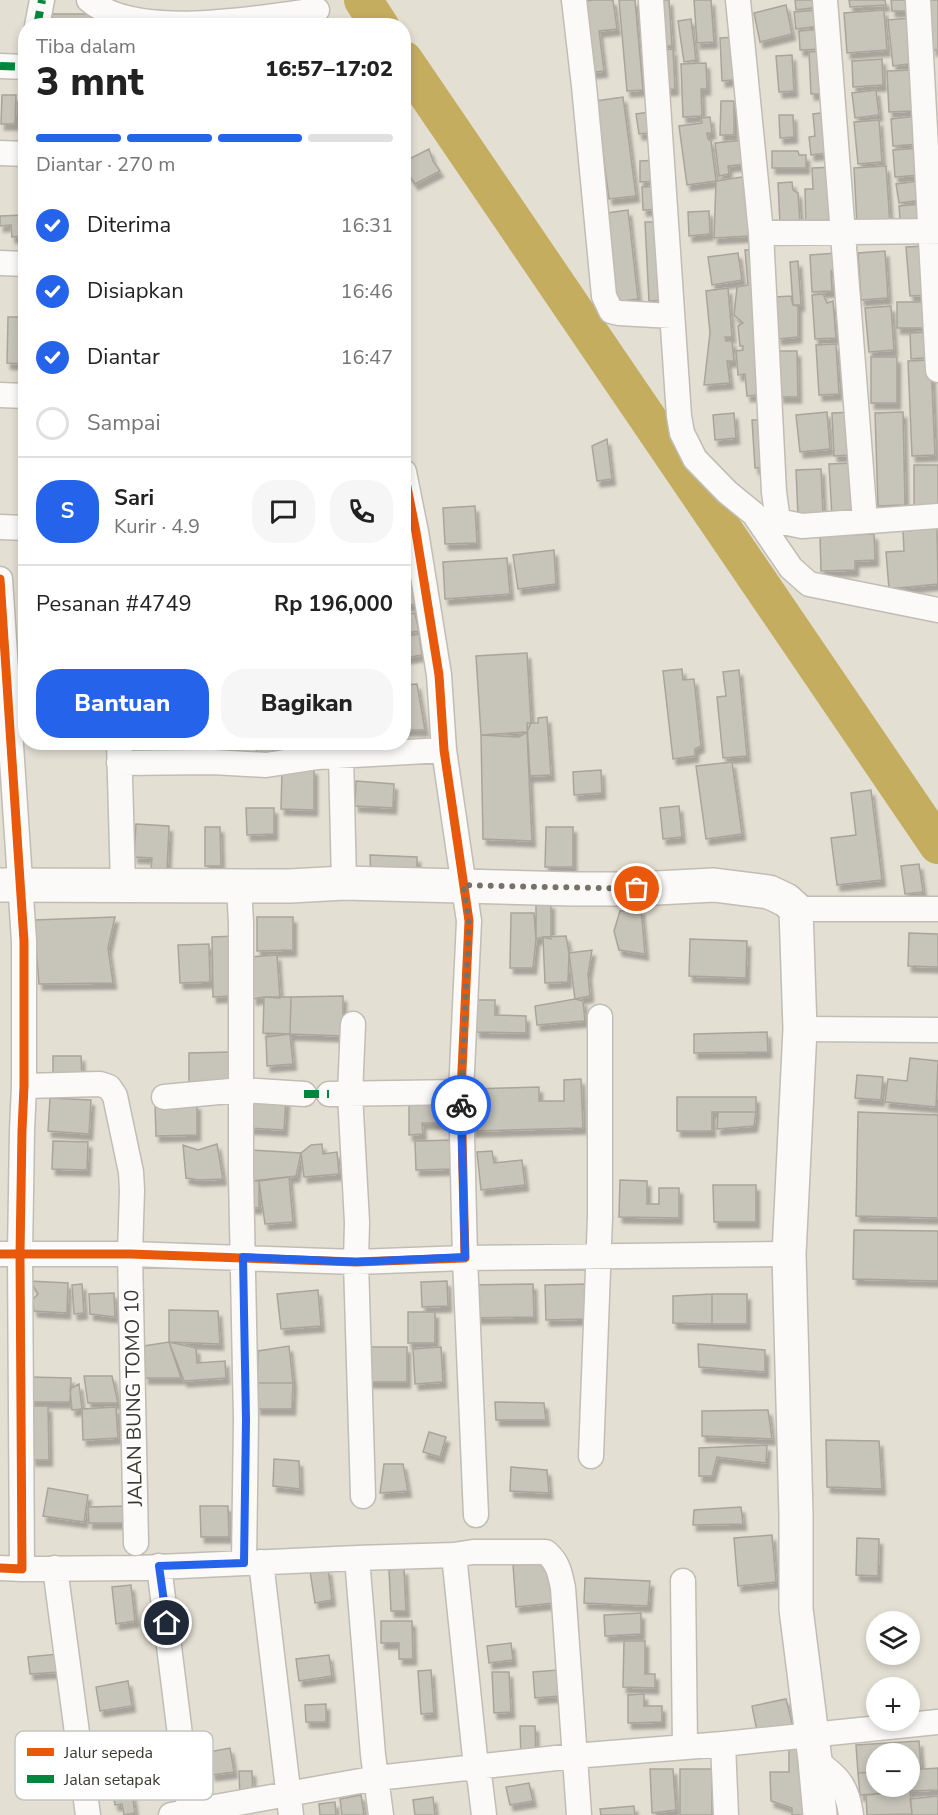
<!DOCTYPE html>
<html lang="id">
<meta charset="utf-8">
<style>
body{margin:0;font-family:"Nunito Sans",sans-serif;background:#f6f6f6;color:#222;height:100vh;display:flex;flex-direction:column;font-size:22px;white-space:nowrap}
*{box-sizing:border-box;margin:0}
p{font-size:20px;color:#767676}
.icon{flex:none;width:33px;height:33px;fill:none;stroke:currentColor;stroke-width:2;stroke-linecap:round;stroke-linejoin:round}
.map{position:relative;flex:1;overflow:hidden}
.details{position:absolute;left:18px;top:18px;width:393px;height:732px;display:flex;flex-direction:column;background:#fff;border-radius:24px;box-shadow:0 3px 9px #0003}
.details>*{flex:none}
.controls{position:absolute;left:866px;top:1611px;display:grid;gap:12px}
.controls a{display:grid;place-items:center;width:54px;height:54px;border-radius:50%;background:#fff;box-shadow:0 3px 9px #0003;font-size:30px}
.pin{position:absolute;display:grid;place-items:center;width:51px;height:51px;color:#fff;margin:-26px;border:3px solid #fff;border-radius:50%;box-shadow:0 2px 6px #0007}
.courier{position:absolute;display:grid;place-items:center;width:60px;height:60px;margin:-30px;border:4px solid #2563eb;border-radius:50%;background:#fff;color:#222;box-shadow:0 2px 8px #0007}
.overview em{font-style:normal;font-weight:800}
.overview div{display:flex;flex-direction:column-reverse}
.overview{display:flex;align-items:center;justify-content:space-between;height:102px;padding:0 18px}
h1{font-size:39px;font-weight:800;line-height:45px}
.bar{display:grid;grid-template-columns:repeat(4,1fr);gap:9px 6px;align-content:center;height:72px;padding:0 18px}
.bar i{height:8px;border-radius:4px;background:#e0e0e0}
.bar .selected{background:#2563eb}
.bar p{grid-column:span 4}
.line{display:flex;align-items:center;gap:15px;padding:0 18px;border-top:2px solid #e0e0e0}
.line div{flex:1}
.round{display:grid;place-items:center;flex:none;width:63px;height:63px;border-radius:24px;background:#f6f6f6}
ol{padding:0 18px;list-style:none}
li{display:flex;align-items:center;gap:18px;height:66px}
li p{margin-inline-start:auto}
li .icon{padding:6px;border-radius:50%;background:#2563eb;color:#fff;stroke-width:4}
li:last-child{color:#767676}
li i{width:33px;height:33px;border:3px solid #e0e0e0;border-radius:50%}
.primary-button{display:flex;gap:12px;margin-top:auto;padding:12px 18px}
.primary-button a{flex:1;height:69px;border-radius:24px;background:#2563eb;color:#fff;font-size:24px;font-weight:800;line-height:69px;text-align:center}
.primary-button a+a{background:#f6f6f6;color:#222}
.map>svg:first-child{display:block}
.lines{fill:none;stroke-linecap:round;stroke-linejoin:round}
.river{stroke:#c4ad5f;stroke-width:38}
.building{fill:#c7c4ba;stroke:#a9a59b;stroke-width:1.5;filter:url(#shadow)}
.minor-casing{stroke:#c1bdb4;stroke-width:27}
.secondary-casing{stroke:#c1bdb4;stroke-width:36}
.minor{stroke:#fbfaf8;stroke-width:24}
.secondary{stroke:#fbfaf8;stroke-width:33}
.quiet{stroke:#00873e;stroke-width:8;stroke-dasharray:15 8;stroke-linecap:butt}
.cycleway-casing{stroke:#fff;stroke-width:13}
.cycleway{stroke:#e8590c;stroke-width:9}
.done{stroke:#767268;stroke-width:6;stroke-dasharray:0 10.8}
.route{stroke:#2563eb;stroke-width:8}
.labels{text-anchor:middle;stroke-width:4.5;stroke-linejoin:round;paint-order:stroke}
.street-label{font-size:20px;fill:#3b382f;stroke:#fff}
.key{fill:#fff;stroke:#c4c3c1;stroke-width:1.5}
.key-label{font-size:16px;fill:#3b382f}
</style>
<div class="map">
<svg width="938" height="1815" viewBox="0 0 938 1815">
<defs>
<filter id="shadow"><feDropShadow dx="3.5" dy="6" stdDeviation="1.5" flood-color="#0004"/></filter>
</defs>
<rect width="100%" height="100%" fill="#e4dfd3"/>
<g class="lines">
<path class="river" d="M363,0l17,26
M404,60l534,785"/>
</g>
<path class="building" d="M593,0h20l4,29 -18,2 5,40 -17,2 -9,-71z
M619,0h16l8,90 -16,1z
M654,0h15l3,46h-15z
M694,0h17l3,42 -17,1z
M795,0h23l1,7 -23,3z
M849,0h36l1,5 -36,2z
M891,0h22l1,11h-22z
M928,0h10v50h-5z
M786,5l6,29 -32,8 -6,-29z
M818,10l2,16 -24,3 -2,-17z
M884,10l3,40 -40,3 -3,-40z
M52,14h43v12h-43z
M911,18l5,45 -23,3 -5,-46z
M691,19l5,41 -12,2 -6,-41z
M824,29l1,20 -25,1 -1,-19z
M739,37l3,42 -20,2 -2,-43z
M673,49l2,40 -11,1 -3,-40z
M826,51l2,43h-17l-2,-42z
M792,55l2,36 -15,1 -3,-36z
M882,59l1,26 -30,2 -1,-26z
M706,63l1,26h-6l1,27 -19,1 -2,-53z
M912,70l2,41 -25,1 -2,-41z
M876,90l3,25 -24,3 -3,-25z
M2,95h14l-1,29h-14z
M623,97l13,99 -27,3 -13,-98z
M721,101h13v34h-14z
M657,111l2,21 -20,2 -3,-20z
M829,112l5,40 -23,3 -2,-18 6,-1 -2,-22z
M779,115h14l1,22 -14,1z
M917,116l3,28 -27,2 -2,-27z
M710,117l2,16h-5l1,6 3,2 5,40 -29,4 -8,-59 23,-3 -1,-5z
M879,120l3,42 -24,2 -4,-42z
M744,140l3,24 -19,2 1,8 -10,2 -4,-33z
M919,148l2,27 -26,2 -2,-27z
M429,149l4,12 7,10 -25,13 -7,-10 -3,-13z
M772,151h26l1,4h7v13h-34z
M660,160l1,21 -21,1v-21z
M886,166l4,58 -33,1 -3,-57z
M835,167l3,61 -32,2 -1,-41h8l-1,-21z
M748,176l2,60 -36,2 2,-57z
M919,181l3,19 -23,3 -3,-19z
M792,182l1,8 5,3 2,29 -20,2 -2,-41z
M663,186l1,23 -21,1 -1,-23z
M921,204l1,24 -21,2 -2,-24z
M25,205h1v31l-14,1 -1,-12 -11,1v-10l25,-1z
M628,210l10,89 -21,3 -10,-89z
M709,211l1,23 -21,2 -1,-24z
M645,222h18l5,78 -19,1z
M925,246l3,49 -18,1 -4,-49z
M756,249l13,145 -22,2 -2,-22 -7,1 -2,-24 7,-1v-4h-3l-2,-20 5,-3 -9,-8 3,-28 11,-2 -3,-35z
M885,251l3,47 -27,2 -3,-47z
M738,253l4,27 -30,5 -4,-28z
M837,253l1,14 -7,4 1,20 -20,1 -2,-37z
M798,261l3,44h-8l-3,-43z
M728,288l4,49h-7l1,4h6l2,20h-7l3,22 -26,2 6,-52 -4,-42z
M823,294l4,9 6,-2 3,37 -21,1 -3,-44z
M791,296l2,9 5,1v31l-20,2 -4,-42z
M897,302h32v26h-32z
M891,306l3,44 -25,2 -4,-44z
M8,317h17l-1,47 -17,-1z
M931,332l2,25 -22,2 -1,-26z
M836,344l3,50 -20,1 -3,-50z
M779,351h18l1,46h-18z
M871,357h26v46h-26z
M931,360l4,95 -23,1 -4,-95z
M827,412l3,37 -30,3 -4,-37z
M853,412l1,43 -20,1 -2,-43z
M903,412l2,93 -27,1 -3,-93z
M734,413l2,25 -21,2 -2,-25z
M752,420h17l3,47 -17,1z
M607,439l5,40 -15,2 -5,-35z
M854,463l3,54 -25,1 -3,-54z
M914,465h24v46h-24z
M821,469l2,46 -25,1 -2,-46z
M475,506l2,37 -32,1 -2,-36z
M937,528l1,56 -49,5 -3,-37 18,-1 -1,-20z
M874,534l1,26 -20,1v9l-34,1 -1,-35z
M554,550l2,34 -38,5 -5,-34z
M507,558l3,36 -65,5 -2,-37z
M413,562l2,19 -11,2v-19z
M415,585l2,19 -13,2v-19z
M415,613l4,18 -15,2v-18z
M23,622h3v25l-2,1z
M419,634l3,21 -18,3v-21z
M527,653l4,70 -4,9 -46,3 -5,-79z
M18,655h8v20h-7z
M682,669l1,11 11,-1 7,67 -6,3v7l-22,3 -10,-88z
M739,670l8,86 -24,2 -6,-61 9,-1 -3,-24z
M417,684l8,46h-21v-45z
M547,717l4,58 -21,1 -3,-53h11v-5z
M527,732l5,109 -49,-2 -2,-104 38,2z
M255,742h16l2,10 -16,2z
M732,762l10,72 -36,5 -10,-73z
M282,769h32v41l-33,-1z
M601,770l1,23 -28,2 -1,-23z
M356,781l38,3 -1,24 -38,-2z
M871,790l11,90 -45,5 -6,-47 25,-3 -5,-42z
M679,806l3,31 -19,2 -3,-31z
M246,808h28v26l-27,1z
M136,824l33,2 -2,45 -16,-1 1,-12 -18,-1z
M205,827h15l1,39h-16z
M546,827h27v40h-28z
M370,855l47,2v24l-46,-2z
M919,864l4,28 -18,2 -4,-28z
M536,903h15v36l-8,-2 -7,2z
M641,909l4,45 -26,-4 -5,-19 6,-20z
M511,913h23l2,26 -3,29h-23z
M115,917l-7,31 5,35 -74,1 -5,-64z
M257,917h36v33l-36,1z
M909,933l29,1v33l-30,-1z
M235,936l-3,60 -19,1 -1,-60z
M566,936l3,17 -1,29 -23,1 -2,-46z
M690,939l57,2 -1,37 -57,-2z
M209,944l1,38 -30,1 -2,-38z
M592,950l-4,24 2,22 -15,3 -6,-46z
M277,955l3,43 -16,-1 -11,2 -3,-42z
M343,996v40l-53,-2 1,-37z
M264,997h27l-1,37 -27,-1z
M575,999l8,2 2,20 -48,4 -2,-19z
M476,1000h19v15l31,1v17l-50,-1z
M767,1032l1,20 -74,1v-19z
M290,1034l3,30 -26,2 -1,-29z
M231,1052v37h-42v-36z
M53,1056h28l1,21 -29,1z
M910,1058l28,3 -2,46 -51,-5 3,-23 19,2z
M857,1075l26,2 -2,23 -26,-2z
M581,1079l2,49 -111,3 -1,-42 68,-2v14h25v-21z
M249,1097l37,2 -2,31 -37,-2z
M677,1097h79v15h-44v19h-35z
M50,1098l41,2 -2,34 -41,-3z
M451,1099l1,24h-30l1,11 -14,1v-35z
M155,1104h42v31l-41,1z
M718,1112h38l-2,14 -37,3z
M858,1112l80,3v103l-82,-2z
M455,1140l1,29 -40,1 -1,-29z
M53,1141l35,1 -1,28 -35,-1z
M217,1144l6,35 -24,1 -13,-2 -3,-33 15,5z
M322,1144l1,10 14,-2 2,22 -35,3 -3,-24 10,-8z
M251,1150l50,3 -5,23 -45,5z
M492,1151l2,12 28,-3 3,25 -44,5 -4,-38z
M289,1177l4,45 -28,2 -6,-43z
M243,1180l16,1v27l-16,-1z
M620,1180l27,1v23h12v-16h20v30l-60,-1z
M713,1185h43v37h-42z
M854,1230l84,1v50l-85,-2z
M30,1281l38,2 -1,30 -33,-2 -2,-11 6,-6z
M447,1281l1,25 -26,1 -1,-25z
M82,1284l2,29 -10,1 -2,-29z
M533,1284l1,33 -61,1 -1,-33z
M587,1284l1,35 -42,1 -1,-35z
M318,1290l3,36 -40,3 -4,-35z
M114,1293l1,24 -25,-3 -1,-20z
M712,1294v30l-39,-1v-27z
M712,1294h35v30h-35z
M169,1310l49,1 2,33 -51,-2z
M408,1312h27v31h-27z
M169,1342l12,36h-36l-1,-32z
M169,1342l27,6 1,15 28,-2 1,17 -42,3z
M698,1344l67,6v22l-66,-5z
M289,1346l4,37h-36l1,-32z
M364,1347h43v35h-43z
M441,1347l2,35 -28,2 -2,-35z
M84,1376h28l6,27h-30z
M30,1377l41,1 -1,24h-40z
M257,1383h36l-1,26h-35z
M79,1384l3,25 -10,1 -2,-21z
M495,1402l49,1 2,17h-50z
M32,1406h16l1,54h-17z
M116,1407l2,31 -35,2 -1,-31z
M768,1410l4,29 -70,-3v-25z
M429,1432l17,5 -6,20 -17,-5z
M826,1440l53,1 3,48 -55,-2z
M767,1445l-1,18 -49,-6 -5,19h-13v-28z
M274,1459l25,2 1,28 -27,-3z
M384,1464h19l5,27 -28,2z
M511,1467l36,3 2,23 -39,-2z
M48,1488l40,7 -4,27 -41,-6z
M127,1506v17h-38l-1,-16z
M200,1506h28l1,31h-28z
M741,1507l2,17 -50,1 1,-15z
M772,1535l4,47 -38,4 -4,-48z
M857,1538l22,1 -1,37 -22,-1z
M550,1562l4,41 -38,4 -3,-42z
M328,1569l4,31 -17,3 -5,-32z
M404,1569l2,42h-15l-2,-41z
M585,1578l65,3 -2,25 -64,-3z
M131,1585l4,36 -19,3 -4,-37z
M641,1613v21l-36,2 -1,-21z
M381,1621h31l1,38h-14v-16h-18z
M624,1641h21v33h10v14l-32,-1z
M511,1643l2,17 -24,3 -2,-17z
M58,1654l1,18 -29,2 -2,-17z
M329,1655l3,21 -33,5 -3,-22z
M431,1670l3,43 -13,1 -3,-43z
M558,1670l2,26 -25,2 -2,-26z
M492,1672h17l2,40 -17,1z
M128,1681l4,25 -32,5 -4,-24z
M644,1694v12h18v16l-34,1v-28z
M786,1699l7,28 -36,4 -5,-25z
M326,1704v18h-20l-1,-17z
M520,1726h15l1,32 -15,1z
M919,1741l2,28 -12,1v-16h-33v18l-18,1 -2,-28z
M789,1747h19l1,68h-17v-7l-21,-7 -1,-29h19z
M230,1748l4,24 -22,3 -4,-23z
M938,1768v22l-28,1 -1,-21z
M650,1769h23l3,41 -24,3z
M680,1769h32v46h-32z
M239,1771h13l1,28h-13z
M876,1772v14h33v-5l1,10 -50,4 -2,-22z
M529,1783l4,18 -23,4 -4,-18z
M117,1785l14,1 4,27 -11,2 -2,-11 -7,1 -3,-16z
M910,1791l2,23 -45,1 -1,-20z
M361,1795l3,20h-22l-2,-16z
M938,1796v19h-36l10,-1 -2,-15z
M433,1797l2,18h-20l-2,-15z
M335,1802l1,13h-16l-1,-11z
M634,1806l1,9h-34l-1,-6z"/>
<g class="lines">
<g class="minor-casing">
<path id="minor" d="M89,0c47,41 171,18 228,10
M574,0l10,86 20,210 7,15 8,2 53,3
M651,0l28,416 3,17 13,26 32,33 27,22 37,54 18,16 129,26
M738,0l23,233 13,259 4,29 24,5 136,-10
M825,0l40,521
M918,0l20,370
M37,26l5,-26
M0,66l26,1
M0,153l26,1
M761,233l177,-2
M0,263l26,1
M0,395l26,1
M0,527l26,1
M0,579l24,362v145l-2,45 -2,123 2,315 -22,-1
M119,742l4,142
M341,756l3,127
M119,763l93,-1 54,3 52,-8 126,-7
M239,885l2,38v252l5,245 -2,143
M796,909h142
M353,1024l-3,70 7,128 -1,40 7,234
M800,1029l138,1
M24,1086l76,-2 9,3 6,9 16,76 1,18 -2,64 6,289
M329,1094l132,-2
M164,1097l77,-7 63,4
M0,1254h130l226,8 109,-4 -4,-166 8,-171 -25,-171 -5,-75 -23,-143 -12,-60
M591,1456l9,-239v-200
M476,1515l-11,-257 324,-4
M454,1555l22,212 4,15 4,33
M357,1558l16,197 8,60
M261,1562l30,253
M159,1566l31,249
M55,1568l33,247
M22,1569l115,-1 220,-10 97,-3 19,-3h73c12,10 14,21 17,36l16,227
M683,1581l2,166
M723,1744l3,71
M815,1760c23,17 32,25 36,55
M171,1815l206,-37 197,-22 149,-12 215,-22"/>
</g>
<g class="secondary-casing">
<path id="secondary" d="M0,885l290,1 54,-3 229,6h64l77,-4 55,7 17,8 10,9 4,120 -11,225 7,260v95l19,151 5,55"/>
</g>
<use href="#minor" class="minor"/>
<use href="#secondary" class="secondary"/>
<path class="quiet" d="M37,26l5,-26
M0,66l26,1
M304,1094h25"/>
<g class="cycleway-casing">
<path id="cycleway" d="M0,579l24,362v145l-2,45 -2,123 2,315 -22,-1
M0,1254h130l226,8 109,-4 -4,-166 8,-171 -25,-171 -5,-75 -23,-143 -12,-60"/>
</g>
<use href="#cycleway" class="cycleway"/>
</g>
<g class="lines">
<path class="done" d="M461,1105l8,-184 -6,-36 174,4"/>
<path class="route" d="M167,1623l-8,-57 85,-3 2,-143 -3,-163 113,5 109,-5 -4,-152"/>
</g>
<g class="labels">
<g class="street-label">
<text transform="translate(133 1398) rotate(-91)" y="7">JALAN BUNG TOMO 10</text>
</g>
</g>
<rect x="15" y="1731" width="198" height="69" rx="9" class="key"/>
<rect x="27" y="1748" width="27" height="8" fill="#e8590c"/>
<rect x="27" y="1775" width="27" height="8" fill="#00873e"/>
<g class="key-label">
<text x="64" y="1758">Jalur sepeda</text>
<text x="64" y="1785">Jalan setapak</text>
</g>
</svg>
<div class="controls">
<a><svg class="icon" aria-label="layers" viewBox="0 0 24 24"><path d="M12 4l9 5-9 5-9-5zM3 14l9 5 9-5"/></svg></a>
<a>+</a>
<a>−</a>
</div>
<div class="pin" style="left:637px;top:889px;background:#ea580c"><svg class="icon" aria-label="bag" viewBox="0 0 24 24"><path d="M5 8h14l-1 12H6zM9 8a3 3 0 0 1 6 0"/></svg></div>
<div class="pin" style="left:167px;top:1623px;background:#1f2937"><svg class="icon" aria-label="home" viewBox="0 0 24 24"><path d="M3 11l9-7 9 7M6 9v11h12V9"/></svg></div>
<div class="courier" style="left:461px;top:1105px"><svg class="icon" aria-label="bike" viewBox="0 0 24 24"><circle cx="6" cy="16" r="4"/><circle cx="18" cy="16" r="4"/><path d="M6 16l4-8h5l3 8M10 8l3 8H6M13 5h3"/></svg></div>
<section class="details">
<div class="overview"><div><h1>3 mnt</h1><p>Tiba dalam</p></div><em>16:57–17:02</em></div>
<div class="bar"><i class="selected"></i><i class="selected"></i><i class="selected"></i><i></i><p>Diantar · 270 m</p></div>
<ol>
<li><svg class="icon" aria-label="check" viewBox="0 0 24 24"><path d="M5 12l5 5 9-10"/></svg>Diterima<p>16:31</p></li>
<li><svg class="icon" aria-label="check" viewBox="0 0 24 24"><path d="M5 12l5 5 9-10"/></svg>Disiapkan<p>16:46</p></li>
<li><svg class="icon" aria-label="check" viewBox="0 0 24 24"><path d="M5 12l5 5 9-10"/></svg>Diantar<p>16:47</p></li>
<li><i></i>Sampai</li>
</ol>
<div class="line" style="height:108px"><b class="round" style="background:#2563eb;color:#fff">S</b><div><b>Sari</b><p>Kurir · 4.9</p></div><a class="round"><svg class="icon" aria-label="chat" viewBox="0 0 24 24"><path d="M4 5h16v11H9l-5 4z"/></svg></a><a class="round"><svg class="icon" aria-label="phone" viewBox="0 0 24 24"><path d="M5 4h4l2 5-3 2q2 4 5 5l2-3 5 2v4C11 20 4 13 5 4z"/></svg></a></div>
<div class="line" style="height:78px"><div>Pesanan #4749</div><b>Rp 196,000</b></div>
<div class="primary-button"><a>Bantuan</a><a>Bagikan</a></div>
</section>
</div>
